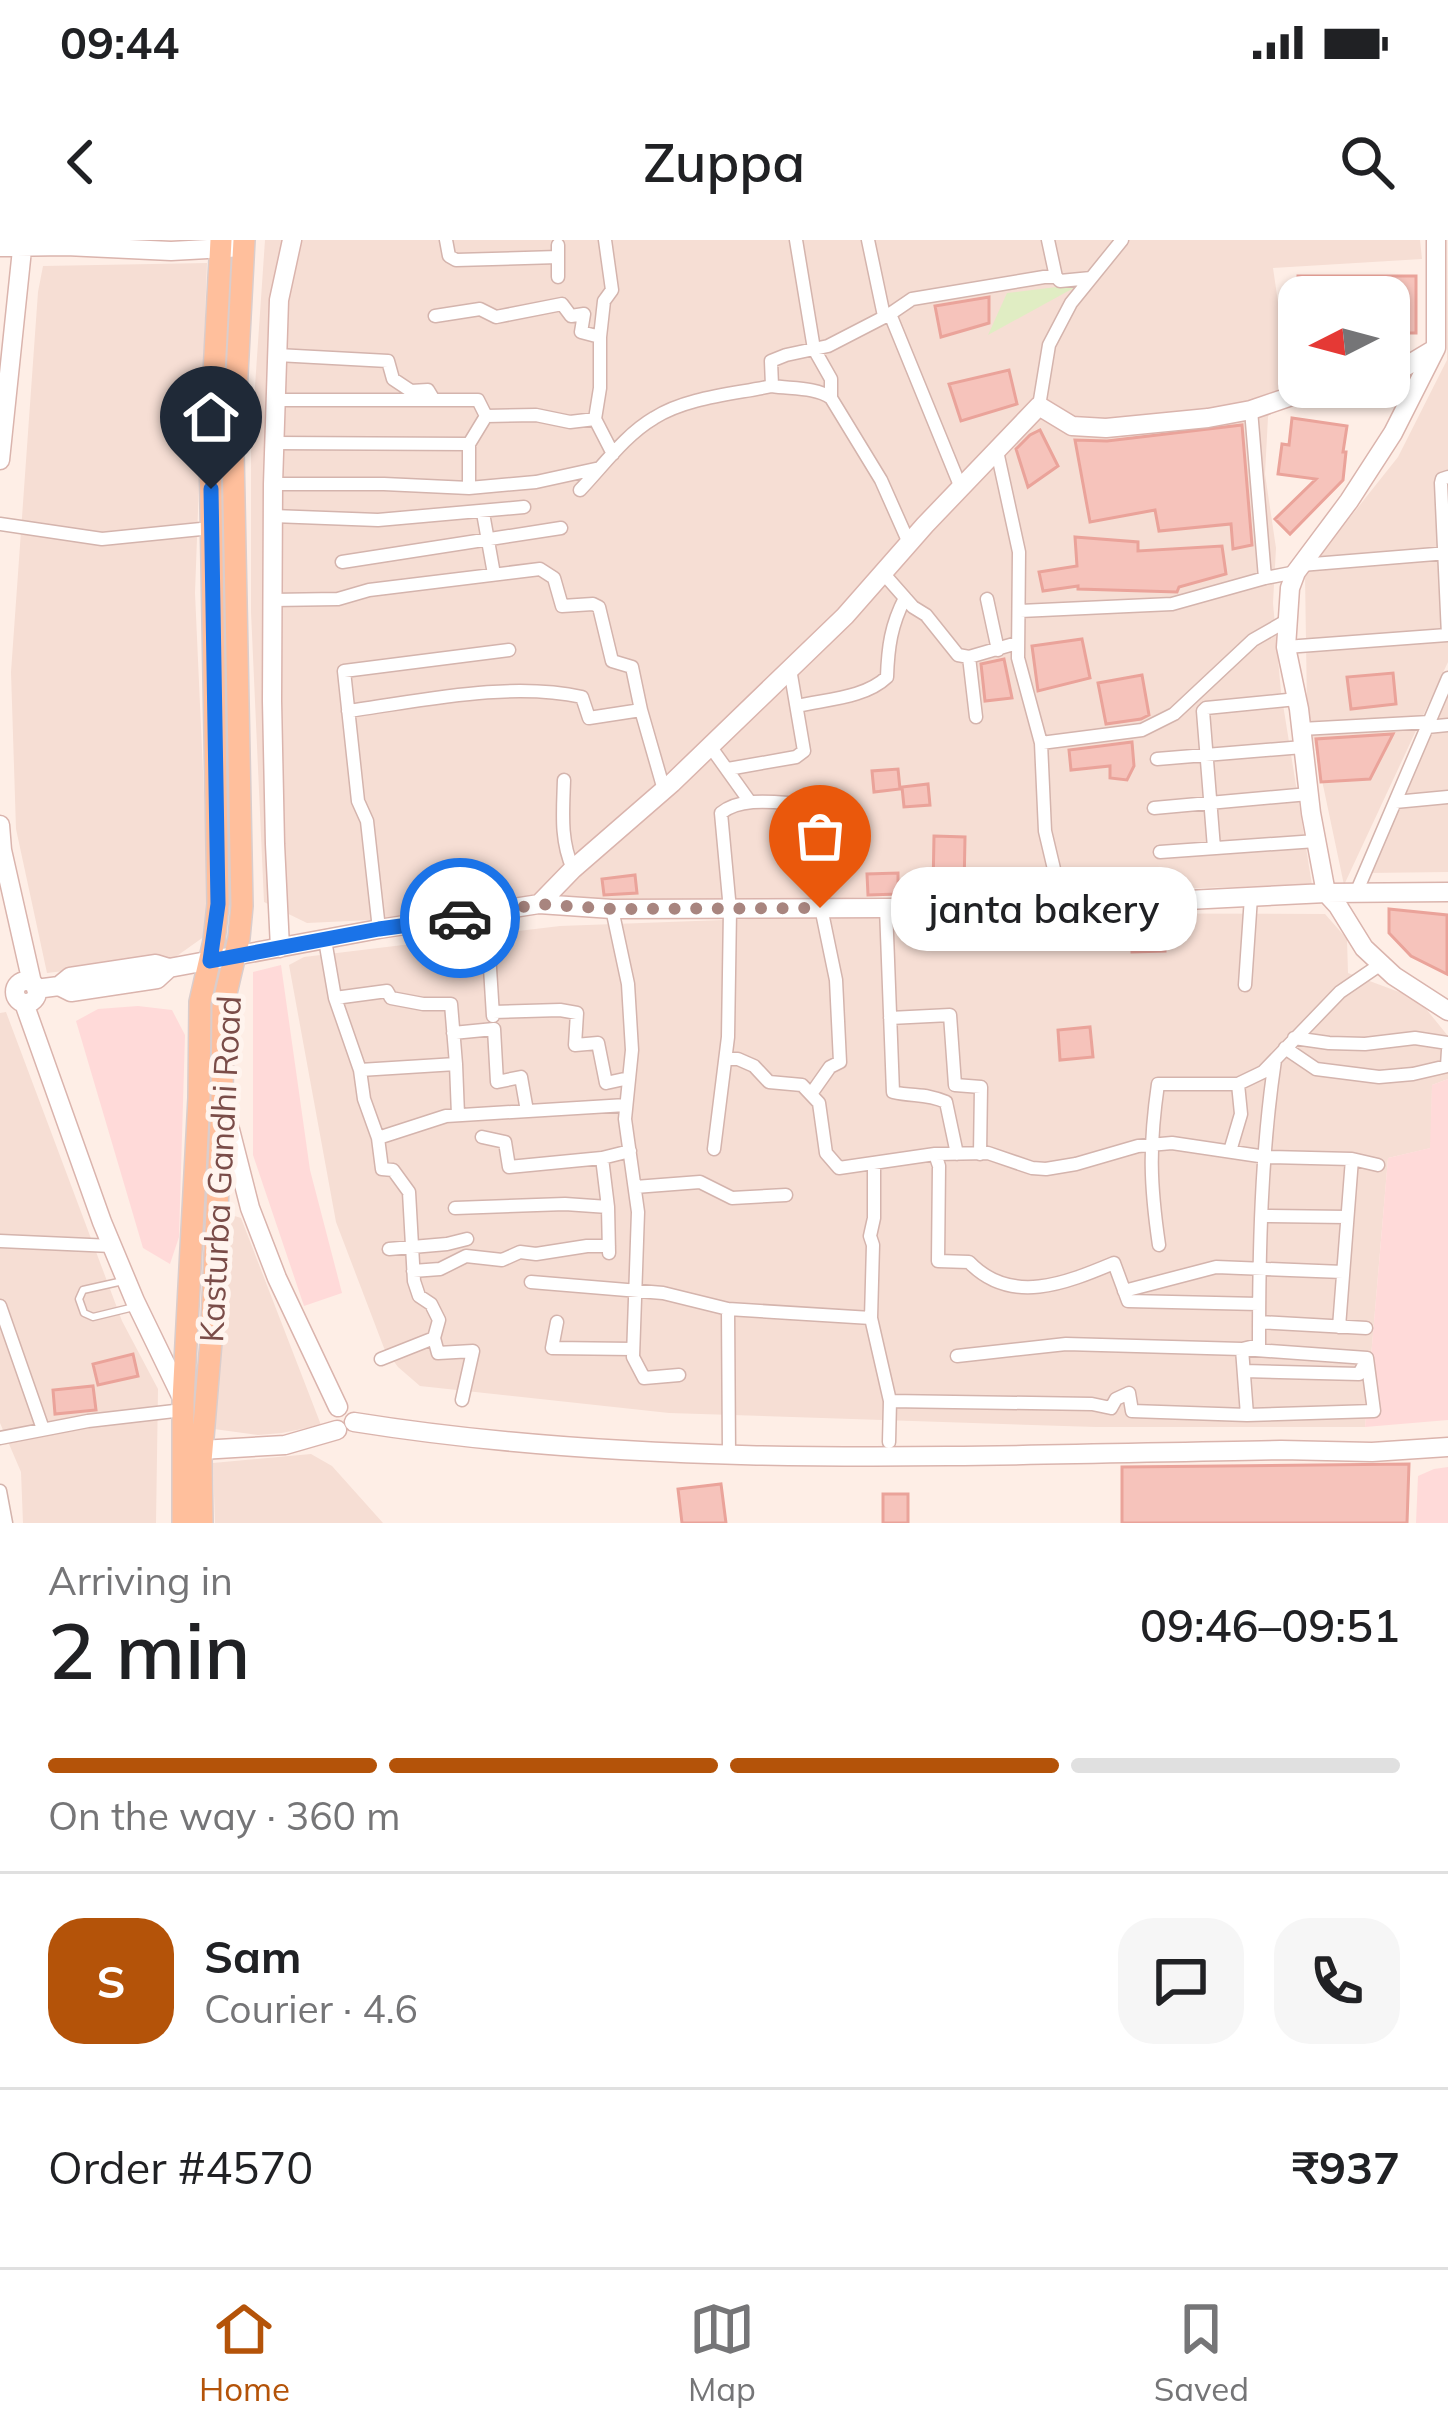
<!DOCTYPE html>
<meta charset="utf-8">
<style>
body{margin:0;font-family:Mulish,sans-serif;background:#f6f6f6;color:#202124;height:100vh;display:flex;flex-direction:column;font-size:45px;white-space:nowrap}
*{box-sizing:border-box;margin:0}
p{font-size:39px;color:#757577}
.icon{flex:none;width:66px;height:66px;fill:none;stroke:currentColor;stroke-width:2;stroke-linecap:round;stroke-linejoin:round}
.map{position:relative;height:1283px;overflow:hidden}
.panel{display:flex;flex-direction:column;background:#fff;flex:1}
.panel>*{flex:none}
.needle{width:78px;rotate:264deg}
.fabs{position:absolute;left:1278px;top:36px;display:grid;gap:24px}
.fabs a{display:grid;place-items:center;width:132px;height:132px;border-radius:24px;background:#fff;box-shadow:0 3px 9px #0004;font-size:60px}
.pin{position:absolute;display:grid;place-items:center;width:102px;height:102px;color:#fff;margin:-123px -51px;border-radius:50% 50% 50% 0;rotate:-45deg;box-shadow:0 0 12px #0007}
.pin .icon{rotate:45deg}
.courier{position:absolute;display:grid;place-items:center;width:120px;height:120px;margin:-60px;border:9px solid #1a73e8;border-radius:50%;background:#fff;color:#222;box-shadow:0 3px 15px #0007}
.bubble{position:absolute;height:84px;border-radius:36px;background:#fff;box-shadow:0 3px 9px #0004;font-size:39px;font-weight:600;line-height:84px;text-align:center}
.overview em{font-style:normal;font-weight:600}
.overview div{display:flex;flex-direction:column-reverse}
.overview{display:flex;align-items:center;justify-content:space-between;height:204px;padding:0 48px}
h1{font-size:78px;font-weight:600;line-height:90px}
.bar{display:grid;grid-template-columns:repeat(4,1fr);gap:18px 12px;align-content:center;height:144px;padding:0 48px}
.bar i{height:15px;border-radius:9px;background:#e0e0e0}
.bar .current{background:#b45309}
.bar p{grid-column:span 4}
.line{display:flex;align-items:center;gap:30px;padding:0 48px;border-top:3px solid #e0e0e0}
.line div{flex:1}
.round{display:grid;place-items:center;flex:none;width:126px;height:126px;border-radius:36px;background:#f6f6f6}
.status{display:flex;justify-content:space-between;align-items:center;height:84px;padding:0 60px;background:#fff;direction:ltr}
.status svg{height:33px;fill:currentColor}
header{display:flex;justify-content:space-between;align-items:center;height:156px;padding:0 48px;background:#fff;font-size:54px;font-weight:600}
.menu{display:flex;justify-content:space-around;align-items:center;height:168px;border-top:3px solid #e0e0e0;background:#fff;font-size:33px;color:#757577}
.menu a{display:grid;justify-items:center;gap:6px}
.menu .current{color:#b45309}
.map>svg:first-child{display:block}
.residential{fill:#f6ded4}
.commercial{fill:#ffdad9}
.green{fill:#e0edc3}
.building{fill:#f6c3bb;stroke:#eaa39a;stroke-width:3}
.lines{fill:none;stroke-linecap:round;stroke-linejoin:round}
.lane-casing{stroke:#d4b4ad;stroke-width:9}
.street-casing{stroke:#d4b4ad;stroke-width:15}
.secondary-casing{stroke:#dab4ad;stroke-width:21}
.primary-casing{stroke:#dacdcc;stroke-width:24}
.lane{stroke:#fff;stroke-width:6}
.street{stroke:#fff;stroke-width:12}
.secondary{stroke:#fff;stroke-width:18}
.primary{stroke:#ffbf9c;stroke-width:21}
.done{stroke:#a8857f;stroke-width:12;stroke-dasharray:0 21.6}
.route{stroke:#1a73e8;stroke-width:15}
.labels{text-anchor:middle;stroke-width:10;stroke-linejoin:round;paint-order:stroke}
.street-label{font-size:33px;fill:#7a4c48;stroke:#fff4ee}
</style>
<div class="status"><b>09:44</b><svg viewBox="0 0 49 12"><path d="M0 12V9h3v3zM5 12V6h3v6zM10 12V3h3v9zM15 12V0h3v12zM26 1h20v11H26zM47 4h2v5h-2z"/></svg></div>
<header><svg class="icon" aria-label="back" viewBox="0 0 24 24"><path d="M15 5l-7 7 7 7"/></svg>Zuppa<svg class="icon" aria-label="search" viewBox="0 0 24 24"><circle cx="10" cy="10" r="6"/><path d="M15 15l6 6"/></svg></header>
<div class="map">
<svg width="1448" height="1283" viewBox="0 0 1448 1283">
<rect width="100%" height="100%" fill="#feeee6"/>
<path class="residential" d="M265,0h1155l2,19 -149,9 14,95 -19,54 -3,57 11,74 -3,55 8,89 31,193 -444,12 -561,26 -43,-21 -13,-290v-167z
M1448,0v422l-104,223 -37,-176 -2,-135 93,-117 49,-97z
M207,23l-12,330 14,313 -4,30 -31,22 -127,15 -31,-144 -5,-157 27,-380 5,-26z
M1448,452v180l-81,1z
M908,673l417,1 22,25 1,34 70,26 30,37v43l-16,6 -1,63 -43,10 -23,269h-269l-427,-14 -249,-27 -22,-19 -14,-19 -48,-126 -47,-257 15,-8 256,-31z
M6,772l116,309 36,68 -2,134h-133l-2,-51 -21,-49v-410z
M228,974l13,4 80,207 -39,8 -24,2 -44,-6z
M311,1214l21,12 51,57h-168l-2,-60z"/>
<path class="commercial" d="M281,725l29,205 32,123 -38,13 -51,-151v-183z
M138,766l34,4 13,25 -6,202 -9,27 -27,-16 -67,-227 22,-12z
M1448,839v341l-83,7 23,-269 42,-10 2,-63z
M1448,1227v56h-32l2,-47 16,-7z"/>
<path class="green" d="M1081,44l-93,51 19,-42z"/>
<path class="building" d="M1298,36h118v57h-27v-36h-91z
M989,57v26l-48,14 -6,-31z
M1009,130l8,34 -56,17 -12,-37z
M1292,178l55,8 -4,26h3l-3,28 -53,54 -15,-15 41,-40 -38,-5 4,-30 7,1z
M1242,185l10,120 -19,4 -2,-25 -72,7 -4,-21 -65,12 -15,-82 32,1z
M1040,190l18,36 -30,21 -12,-38 14,-14z
M1075,297l63,5v9l84,-5 4,28 -47,13 -2,5 -99,-3v-3l-35,5 -4,-19 38,-6z
M1082,399l8,39 -52,13 -6,-45z
M1004,419l8,39 -27,3 -4,-37z
M1393,433l3,31 -45,5 -4,-32z
M1142,435l7,40 -8,4 -35,5 -8,-41z
M1393,494l-23,45 -49,3 -5,-43z
M1132,502l2,24 -7,14 -17,-2v-12l-39,4 -2,-20z
M898,529l2,20 -26,3 -2,-21z
M928,544l2,21 -26,2 -2,-20z
M934,596l31,1 -1,52 -31,-1z
M898,633v21l-30,1 -1,-21z
M635,635l2,18 -33,2 -2,-16z
M1389,669l58,6v59l-36,-18 -22,-23z
M1164,675l1,36 -33,1 -1,-36z
M1090,787l3,30 -33,3 -2,-30z
M133,1114l5,22 -40,9 -5,-21z
M93,1146l3,24 -41,4 -2,-24z
M1409,1224l-2,59h-285v-56z
M721,1244l5,39h-44l-4,-34z
M883,1254h25v29h-25z"/>
<g class="lines">
<g class="lane-casing">
<path id="lane" d="M123,1041l-40,9 -4,9 5,14 9,4 41,-10"/>
</g>
<g class="street-casing">
<path id="street" d="M446,0l3,16 7,4 102,-3
M796,0l18,109 17,30v19
M868,0l16,76
M1048,0l8,37
M558,5v32
M890,74l22,-15 132,-22h12l4,4 31,-3
M435,76l45,-7 16,8 66,-13 9,12 13,-2 -3,18 19,5v51l-5,31 18,35
M600,97l4,-36 8,-11 -7,-50
M277,115l111,6 5,18 18,12 17,-1 6,10
M276,160h202l8,16 -17,28
M1039,166l10,-61 22,-42 51,-63
M1251,170l14,168
M486,176l50,-1 34,7 25,-3
M274,203l195,1v44
M997,211l22,101 -1,106 23,85 101,-13 32,-16 79,-74 33,-19
M1448,237l-6,2 -1,4 7,152
M273,244h111l85,4 67,-6 64,-14
M580,250c23,-24 45,-55 74,-72 33,-21 81,-24 118,-32
M483,273l11,61
M273,276l105,4 146,-13
M0,284l102,15 109,-11
M909,303l-28,-63 -50,-82c-15,-11 -40,-9 -59,-12l-1,-25 15,-6 42,-9 62,-32 71,174
M342,322l219,-34
M1301,325l147,-12
M883,333l30,34 13,8 32,40 11,2 48,-14
M987,359l11,51
M272,360l66,-1 31,-9 171,-21 14,9 8,28 31,-2 6,3 13,54 20,6 9,43 23,80
M1020,371l152,-7 93,-26 31,-6
M1286,407l161,-12
M969,417l7,60
M797,466c30,-7 68,-8 90,-29 1,-30 4,-52 18,-79
M348,471c73,-10 161,-30 234,-14l7,21 52,-8
M1427,487l21,-2
M1301,489l129,-7
M1041,503l4,88 9,38 15,37
M710,506l40,56
M1157,519l146,-12
M728,529l68,-12 8,-6 -14,-82
M564,540c-1,32 -4,60 9,89
M1395,562l53,-5
M1154,568l155,-14
M1214,608l-11,-137 3,-3 91,-9
M1160,612l156,-11
M1356,653l92,-215
M886,668l7,184c21,5 32,1 53,10l11,52
M612,669l16,75 4,66 -7,69 13,93 -5,145 11,21 35,-3
M379,689l-12,-108 -9,-20 -14,-130 165,-21
M325,700l10,58 25,72 4,29 14,39 4,31 11,1 16,22 5,89 5,15 12,8 8,16 -5,18
M489,712l4,64
M1245,745l6,-88
M335,758l52,-7 4,7 32,6h28l5,60
M493,772l67,-2 17,3 -2,32 23,-2 8,40 23,-5
M890,778l60,-3 5,70 26,2 -1,67
M453,793l41,-4 3,53 24,-5 6,34
M1294,798l35,5 36,1 50,-6 33,5
M1285,808l31,21 63,8 34,-3 34,-8 1,-16
M726,819h12l16,7 15,16 33,3 17,18 7,50 13,15 96,-14 53,-1 44,15 14,1 30,-5 62,-18 34,-3 94,14 86,2 -13,168
M1275,820c-14,93 -16,190 -16,285l-17,4 5,66 127,-4 -7,-53
M360,830l96,-6 2,51
M482,897l23,5 4,25 93,-9
M378,898l68,-22 180,-11
M714,909l14,-112 2,-127 -9,-97c17,-14 45,-12 67,-10l8,25 11,12 29,140 4,82 -10,5 -19,27
M1230,911l11,-37 -3,-30
M935,914l4,12 -1,95 31,1c42,44 97,21 145,1l14,38 131,3
M1352,919l26,6
M874,923v55l-4,18 3,9 -2,73 19,83
M635,947l65,-5 32,16 54,-3
M455,968l110,-4 43,3
M1262,976l85,1
M0,1001l112,5
M1159,1005c-9,-61 -10,-99 -1,-161h80l25,-12 77,-80 41,-28
M389,1009l58,-5 20,-5
M609,1013l-1,-46 -6,-49 28,-7
M413,1031l27,-2 26,-13 36,4 18,-8 16,2 51,-8h22
M531,1042l132,11 65,16 143,9
M1124,1051l92,-24 127,5
M0,1066l43,123
M728,1069l1,146
M557,1082l-5,26 81,1
M1259,1082l107,6
M957,1116l109,-12 176,5 125,9
M381,1119l53,-21 4,15 35,-2 -11,49
M1244,1131l115,3 8,-15
M0,1198l88,-17 95,-11
M889,1202l1,-41 202,3 19,4 5,-9 13,-6 3,18 115,4
M0,1251l6,32"/>
</g>
<g class="secondary-casing">
<path id="secondary" d="M1436,0v108l-43,85 -44,68 -53,71 -6,16 -4,59 13,62 12,104 15,80 12,13 26,42 30,28 54,35
M0,7l66,-1 105,5 73,-4
M1389,132l9,-1 35,-21
M0,220l23,-220
M0,585l2,25 30,133
M539,664l73,5 274,-1 183,-2 257,-13 122,-1
M280,708l-5,-104 -3,-143 1,-217 6,-184 13,-60
M15 752a11 11 0 1 1 22 0a11 11 0 1 1-22 0Z
M59,746l11,-9 86,-13 13,4 210,-39 160,-25 34,-35 99,-86 173,-167 80,-91 114,-119 33,20 34,2 102,-10 43,-8 67,-23
M36,749l23,-3 12,6 86,-13 12,-11
M24,763l78,219 33,79 48,99
M225,870l25,98 27,70 61,129
M354,1182c306,49 618,33 927,28l91,2 76,-5
M201,1210l84,-5 52,-15"/>
</g>
<g class="primary-casing">
<path id="primary" d="M183,1283v-123l16,-302 1,-96 14,-61 4,-37 -8,-454 11,-210
M202,1283l-1,-62 10,-119 11,-242 1,-94 16,-68 3,-32 -9,-455 11,-211"/>
</g>
<use href="#lane" class="lane"/>
<use href="#street" class="street"/>
<use href="#secondary" class="secondary"/>
<use href="#primary" class="primary"/>
</g>
<g class="lines">
<path class="done" d="M460,678l79,-14 73,5 208,-1"/>
<path class="route" d="M211,249l7,415 -8,57 169,-32 81,-11"/>
</g>
<g class="labels">
<g class="street-label">
<text transform="translate(220 929) rotate(-87)" y="12">Kasturba Gandhi Road</text>
</g>
</g>
</svg>
<div class="fabs">
<a><svg class="needle" viewBox="-14 -14 28 28"><path d="M0-13l5 13h-10z" fill="#e53935"/><path d="M0 13l5-13h-10z" fill="#757577"/></svg></a>
</div>
<div class="pin" style="left:820px;top:668px;background:#ea580c"><svg class="icon" aria-label="bag" viewBox="0 0 24 24"><path d="M5 8h14l-1 12H6zM9 8a3 3 0 0 1 6 0"/></svg></div>
<div class="pin" style="left:211px;top:249px;background:#1f2937"><svg class="icon" aria-label="home" viewBox="0 0 24 24"><path d="M3 11l9-7 9 7M6 9v11h12V9"/></svg></div>
<div class="courier" style="left:460px;top:678px"><svg class="icon" aria-label="car" viewBox="0 0 24 24"><path d="M5 17H2v-5l4-1 3-4h7l3 4 3 1v5h-3M9 17h6M6 11h13"/><circle cx="7" cy="17" r="2"/><circle cx="17" cy="17" r="2"/></svg></div>
<div class="bubble" style="left:891px;top:627px;width:306px">janta bakery</div>
</div>
<section class="panel">
<div class="overview"><div><h1>2 min</h1><p>Arriving in</p></div><em>09:46–09:51</em></div>
<div class="bar"><i class="current"></i><i class="current"></i><i class="current"></i><i></i><p>On the way · 360 m</p></div>
<div class="line" style="height:216px"><b class="round" style="background:#b45309;color:#fff">S</b><div><b>Sam</b><p>Courier · 4.6</p></div><a class="round"><svg class="icon" aria-label="chat" viewBox="0 0 24 24"><path d="M4 5h16v11H9l-5 4z"/></svg></a><a class="round"><svg class="icon" aria-label="phone" viewBox="0 0 24 24"><path d="M5 4h4l2 5-3 2q2 4 5 5l2-3 5 2v4C11 20 4 13 5 4z"/></svg></a></div>
<div class="line" style="height:156px"><div>Order #4570</div><b>₹937</b></div>
</section>
<nav class="menu">
<a class="current"><svg class="icon" aria-label="home" viewBox="0 0 24 24"><path d="M3 11l9-7 9 7M6 9v11h12V9"/></svg>Home</a>
<a><svg class="icon" aria-label="map" viewBox="0 0 24 24"><path d="M3 6l6-2 6 2 6-2v14l-6 2-6-2-6 2zM9 4v14M15 6v14"/></svg>Map</a>
<a><svg class="icon" aria-label="saved" viewBox="0 0 24 24"><path d="M7 4h10v16l-5-4-5 4z"/></svg>Saved</a>
</nav>
